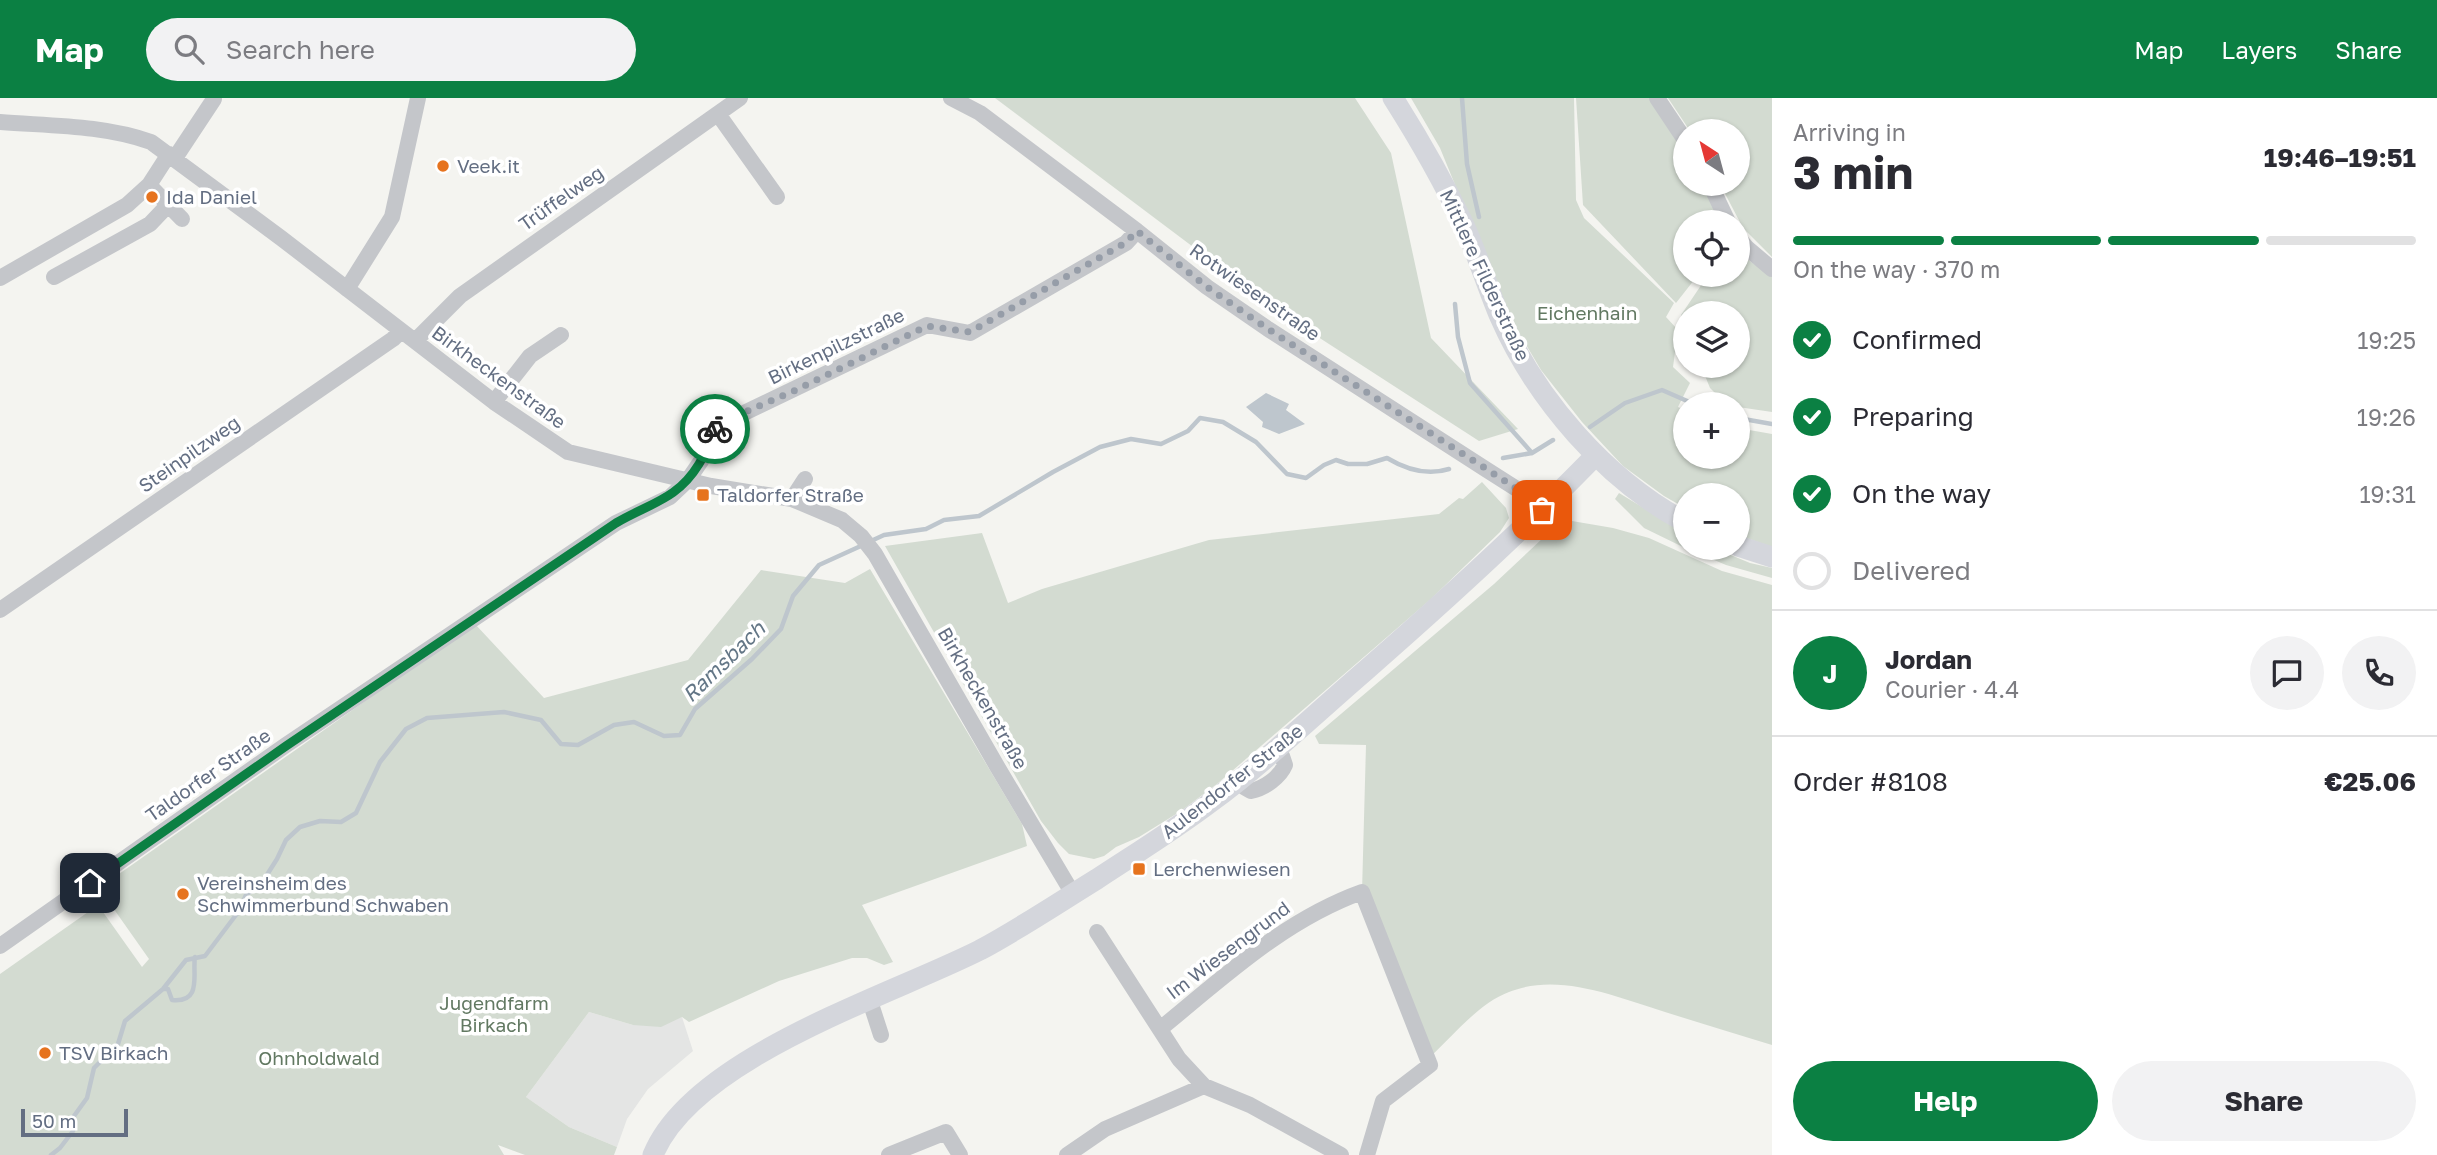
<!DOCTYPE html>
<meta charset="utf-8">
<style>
body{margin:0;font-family:"Golos Text",sans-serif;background:#f2f2f3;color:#2b2b33;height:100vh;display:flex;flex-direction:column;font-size:26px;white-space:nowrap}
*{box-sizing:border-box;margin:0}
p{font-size:23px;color:#7c7c81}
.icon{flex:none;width:38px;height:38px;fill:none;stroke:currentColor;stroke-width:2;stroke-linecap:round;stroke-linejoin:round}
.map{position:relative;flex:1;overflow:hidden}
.panel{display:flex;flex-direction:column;background:#fff;width:665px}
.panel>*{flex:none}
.needle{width:46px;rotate:324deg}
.buttons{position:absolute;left:1673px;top:21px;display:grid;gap:14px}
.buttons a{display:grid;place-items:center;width:77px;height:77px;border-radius:50%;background:#fff;box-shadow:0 2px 5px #0004;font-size:35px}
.scale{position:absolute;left:21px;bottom:18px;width:107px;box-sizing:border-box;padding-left:7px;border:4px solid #636e82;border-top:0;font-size:19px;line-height:24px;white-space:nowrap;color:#636e82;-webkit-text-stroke:5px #fff;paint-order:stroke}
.pin{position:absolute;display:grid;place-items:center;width:60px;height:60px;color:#fff;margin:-30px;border-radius:14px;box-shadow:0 4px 10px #0006}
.courier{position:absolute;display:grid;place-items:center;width:70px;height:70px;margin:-35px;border:5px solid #0b8043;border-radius:50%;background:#fff;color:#222;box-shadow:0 2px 9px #0007}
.overview em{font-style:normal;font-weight:700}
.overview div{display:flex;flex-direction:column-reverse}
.overview{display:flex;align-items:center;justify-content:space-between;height:119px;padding:0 21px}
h1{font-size:46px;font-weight:700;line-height:52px}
.bar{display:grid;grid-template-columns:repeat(4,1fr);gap:10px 7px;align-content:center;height:84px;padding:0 21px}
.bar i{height:9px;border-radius:5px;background:#e1e1e2}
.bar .on{background:#0b8043}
.bar p{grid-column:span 4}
.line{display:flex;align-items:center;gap:18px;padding:0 21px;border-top:2px solid #e1e1e2}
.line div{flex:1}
.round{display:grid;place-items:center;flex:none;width:74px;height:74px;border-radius:37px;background:#f2f2f3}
ol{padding:0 21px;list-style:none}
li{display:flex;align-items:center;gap:21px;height:77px}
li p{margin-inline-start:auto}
li .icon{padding:7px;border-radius:50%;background:#0b8043;color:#fff;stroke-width:4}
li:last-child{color:#7c7c81}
li i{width:38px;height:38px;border:4px solid #e1e1e2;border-radius:50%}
.button{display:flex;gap:14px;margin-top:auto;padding:14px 21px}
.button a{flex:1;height:80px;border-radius:42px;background:#0b8043;color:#fff;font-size:28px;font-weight:700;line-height:80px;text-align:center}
.button a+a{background:#f2f2f3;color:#2b2b33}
header{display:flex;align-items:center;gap:42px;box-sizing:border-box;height:98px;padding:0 35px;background:#0b8043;color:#fff}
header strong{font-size:33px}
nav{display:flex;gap:38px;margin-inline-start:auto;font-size:24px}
.search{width:490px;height:63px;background:#f2f2f3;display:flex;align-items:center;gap:18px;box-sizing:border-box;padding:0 24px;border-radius:38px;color:#7c7c81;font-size:26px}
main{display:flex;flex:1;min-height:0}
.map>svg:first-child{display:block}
.built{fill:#e4e5e4}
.green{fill:#d3dbd1}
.water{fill:#bec6cd}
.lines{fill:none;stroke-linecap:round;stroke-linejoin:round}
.stream{stroke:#bec6cd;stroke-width:4.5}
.minor{stroke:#c4c6ca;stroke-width:16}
.major{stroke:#d4d6dc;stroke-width:21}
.done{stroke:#969da8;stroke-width:7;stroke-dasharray:0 12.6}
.route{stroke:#0b8043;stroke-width:9}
.poi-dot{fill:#e6731e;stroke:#fff;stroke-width:2.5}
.labels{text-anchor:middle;stroke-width:7;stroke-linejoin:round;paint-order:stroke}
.poi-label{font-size:19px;fill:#636e82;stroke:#fff;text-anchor:start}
.street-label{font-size:19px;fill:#636e82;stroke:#fff}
.park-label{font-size:19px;fill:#627962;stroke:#fff}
.water-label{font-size:21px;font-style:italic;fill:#637686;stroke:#fff}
</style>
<header>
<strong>Map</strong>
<div class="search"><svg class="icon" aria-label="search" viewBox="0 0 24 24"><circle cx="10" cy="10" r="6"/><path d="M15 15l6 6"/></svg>Search here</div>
<nav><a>Map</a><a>Layers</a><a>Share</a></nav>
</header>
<main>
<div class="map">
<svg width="1772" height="1057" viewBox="0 0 1772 1057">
<rect width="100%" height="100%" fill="#f4f4f0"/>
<path class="built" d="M589,914l44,13 49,-8 11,34 -45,38 -21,30 -10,28 -48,-20 -43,-30z"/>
<path class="green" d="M995,0h360l36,55 40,185 87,91 -39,12 -198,-128z
M1411,0h163l2,102 8,18 90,85 -8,14 12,13 -5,37 17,16 -12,24 7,3v47h53v-29l34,6v113l-34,-12v-40h-53v13l-21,-12 -41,-30 -41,-44 -41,-52 -33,-56 -68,-166z
M1576,0h73l36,55v31h17l18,38h-35v53h13l-22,28 -93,-98z
M1668,0h104v159l-29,-29 -23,-44h18v-53h-48z
M1738,150l9,11 25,18v135l-34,-5v-3h-12l-16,-16 -9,-22h37v-53h-53v13l-4,-11 27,-40h30z
M1482,384l24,26 3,10 -9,14 -69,67 -214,185 -36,27 -42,26 -23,10 -12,9 -10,3 -25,-5 -11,-11 -17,-22 -156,-275 97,-13 26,70 34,-14 167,-49 230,-26 20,-16 4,1z
M1619,395l66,40v15l-41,-20 -29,-29z
M1572,423l41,7 36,10 73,33 50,14v460c-36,-11 -72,-22 -107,-33 -49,-15 -106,-40 -156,-20 -30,11 -55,43 -78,64l-69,-164 4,-147 -47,-1 -4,-8 179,-152 65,-61z
M1686,450h28l36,15 22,5v10l-46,-13z
M870,471l152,255 5,22 -165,59 31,57 -9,3 -17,-7h-15l-73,23 -90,41 -7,-5 -21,10 -28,-2 -44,-13 -63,85 43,30 48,20 -3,8h-89l-27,-10 6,10h-504v-181l98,-69 44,62 7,-8 -50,-71 376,-264 69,74 144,-38 73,-90 84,13z"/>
<path class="water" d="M1266,295l23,11 -3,6 19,14 -26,10 -17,-7 1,-5 -17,-15z"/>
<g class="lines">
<path class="stream" d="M1462,0l5,66 12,53
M1455,206l3,33 12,46 62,70
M1738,320l34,6
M1590,329l35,-24 37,-13 32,14
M1503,360l29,-5 21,-13
M871,443l13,-6 42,-6 18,-9 35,-4 74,-44 47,-25 31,-8 30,5 27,-13 12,-13 23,4 33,20 31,32 19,4 18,-13 12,-5 12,4h19l20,-6c20,12 40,18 62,11
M164,891h4l4,11c31,3 20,-27 23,-43
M51,1057l9,-7 13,-17 1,-15 13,-18 7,-30 24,-24 7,-23 38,-32 23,-29 19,-4 34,-45 7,-16 17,-14 14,-22 9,-19 14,-13 20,-6 21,1 15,-9 24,-51 26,-33 21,-11 77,-6 37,8 20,24 17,1 36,-20 20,-3 30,14 16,-1 15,-26 57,-50 29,-30 12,-33 26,-31 44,-20"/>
<path class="minor" d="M951,0l29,15 157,118 70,56 61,42 219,141 33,21 22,19
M1657,0l28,42
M718,16l59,83
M0,24c51,4 103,3 151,20l130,96 213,164 74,50 143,34 81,13 50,21 19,16 14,18 123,214 75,126
M175,60l39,-59
M1710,86l18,38
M149,87l33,34
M1738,139l9,11 25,21
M54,179l96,-53 19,-20
M0,180l127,-73 22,-20 20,-31
M347,191l45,-72 26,-119
M415,243l45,-45 280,-198
M494,304l36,-46 31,-21
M792,401l13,-20
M0,512l393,-271 8,-8
M1244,689l7,4c14,-3 29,-14 34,-26l-3,-9
M1097,834l82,127 25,27 46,19 91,50
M0,848l286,-201 330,-222 54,-26 18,-17 13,-19 10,-27 6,-8 210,-101 43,8 156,-90 11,-12
M870,903l11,34
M1160,931c64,-52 124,-109 202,-137l68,173 -47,36 -16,54
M889,1057l57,-23 14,23
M1067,1057l38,-26 99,-43"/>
<path class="major" d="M1393,0c26,41 49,81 70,125 14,30 24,63 37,94 36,82 106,163 185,205
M1738,448l34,11
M653,1057c40,-98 236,-159 327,-205 41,-22 78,-47 117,-71 38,-25 77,-49 114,-77 54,-40 103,-87 154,-131 79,-69 157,-140 230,-215"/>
</g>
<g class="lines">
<path class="done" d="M715,331l21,-13 58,-25 133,-65 43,6 155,-89 12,-12 70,56 61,42 220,141 32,21 22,19"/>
<path class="route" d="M90,785l196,-137 330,-223c34,-20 61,-23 83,-59 7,-11 8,-25 16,-35"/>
</g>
<g class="poi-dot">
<circle cx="443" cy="68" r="7"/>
<circle cx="152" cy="99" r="7"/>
<rect x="696" y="390" width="14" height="14" rx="3.5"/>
<rect x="1132" y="764" width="14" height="14" rx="3.5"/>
<circle cx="183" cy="796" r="7"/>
<circle cx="45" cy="955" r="7"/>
</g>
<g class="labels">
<g class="poi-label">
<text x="457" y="75">Veek.it</text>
<text x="166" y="106">Ida Daniel</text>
<text x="717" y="404">Taldorfer Straße</text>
<text x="1153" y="778">Lerchenwiesen</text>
<text x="197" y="792">Vereinsheim des<tspan x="197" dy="22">Schwimmerbund Schwaben</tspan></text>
<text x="59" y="962">TSV Birkach</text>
</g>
<g class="street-label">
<text transform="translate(561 100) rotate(-35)" y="7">Trüffelweg</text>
<text transform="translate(1485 177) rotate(65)" y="7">Mittlere Filderstraße</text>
<text transform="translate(1255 194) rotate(35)" y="7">Rotwiesenstraße</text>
<text transform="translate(836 248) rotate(-26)" y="7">Birkenpilzstraße</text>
<text transform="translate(499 279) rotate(36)" y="7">Birkheckenstraße</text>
<text transform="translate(189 356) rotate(-35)" y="7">Steinpilzweg</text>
<text transform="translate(983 600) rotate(60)" y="7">Birkheckenstraße</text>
<text transform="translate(208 677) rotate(-35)" y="7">Taldorfer Straße</text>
<text transform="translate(1232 683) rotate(-38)" y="7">Aulendorfer Straße</text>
<text transform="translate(1228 852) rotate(-37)" y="7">Im Wiesengrund</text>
</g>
<g class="park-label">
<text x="1587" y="222">Eichenhain</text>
<text x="494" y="912">Jugendfarm<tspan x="494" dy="22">Birkach</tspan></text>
<text x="319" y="967">Ohnholdwald</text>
</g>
<g class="water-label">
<text transform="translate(724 564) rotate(-44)" y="7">Ramsbach</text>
</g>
</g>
</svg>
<div class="buttons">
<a><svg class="needle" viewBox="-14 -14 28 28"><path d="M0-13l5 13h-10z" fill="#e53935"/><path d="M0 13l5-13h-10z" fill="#7c7c81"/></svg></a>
<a><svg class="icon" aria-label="locate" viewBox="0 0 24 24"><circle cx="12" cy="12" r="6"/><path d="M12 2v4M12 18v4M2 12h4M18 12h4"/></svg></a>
<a><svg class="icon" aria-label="layers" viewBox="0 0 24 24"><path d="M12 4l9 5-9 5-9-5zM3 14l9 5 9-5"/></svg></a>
<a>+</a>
<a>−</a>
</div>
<div class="scale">50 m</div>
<div class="pin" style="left:1542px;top:412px;background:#ea580c"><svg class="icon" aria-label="bag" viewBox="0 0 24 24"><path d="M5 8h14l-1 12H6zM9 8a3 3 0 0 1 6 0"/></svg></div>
<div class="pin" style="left:90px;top:785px;background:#1f2937"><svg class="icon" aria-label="home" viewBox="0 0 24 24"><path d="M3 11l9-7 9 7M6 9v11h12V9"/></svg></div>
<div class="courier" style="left:715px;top:331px"><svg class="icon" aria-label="bike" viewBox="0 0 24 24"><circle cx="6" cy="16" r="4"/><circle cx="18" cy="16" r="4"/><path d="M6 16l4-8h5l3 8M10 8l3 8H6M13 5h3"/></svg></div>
</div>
<section class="panel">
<div class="overview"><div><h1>3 min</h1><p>Arriving in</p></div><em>19:46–19:51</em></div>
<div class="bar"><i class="on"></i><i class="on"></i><i class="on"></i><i></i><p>On the way · 370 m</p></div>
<ol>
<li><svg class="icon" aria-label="check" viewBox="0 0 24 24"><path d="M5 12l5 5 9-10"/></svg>Confirmed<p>19:25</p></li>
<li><svg class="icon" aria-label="check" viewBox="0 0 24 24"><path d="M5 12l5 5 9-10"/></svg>Preparing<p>19:26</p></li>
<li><svg class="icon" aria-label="check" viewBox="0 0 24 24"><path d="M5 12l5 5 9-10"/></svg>On the way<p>19:31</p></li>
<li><i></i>Delivered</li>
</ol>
<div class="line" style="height:126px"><b class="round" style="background:#0b8043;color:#fff">J</b><div><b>Jordan</b><p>Courier · 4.4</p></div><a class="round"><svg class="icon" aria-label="chat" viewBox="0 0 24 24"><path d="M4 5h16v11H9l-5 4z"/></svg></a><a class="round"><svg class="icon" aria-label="phone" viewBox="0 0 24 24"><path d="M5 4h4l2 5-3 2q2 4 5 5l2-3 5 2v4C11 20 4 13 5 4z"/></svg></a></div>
<div class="line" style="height:91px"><div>Order #8108</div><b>€25.06</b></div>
<div class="button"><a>Help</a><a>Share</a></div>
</section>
</main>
